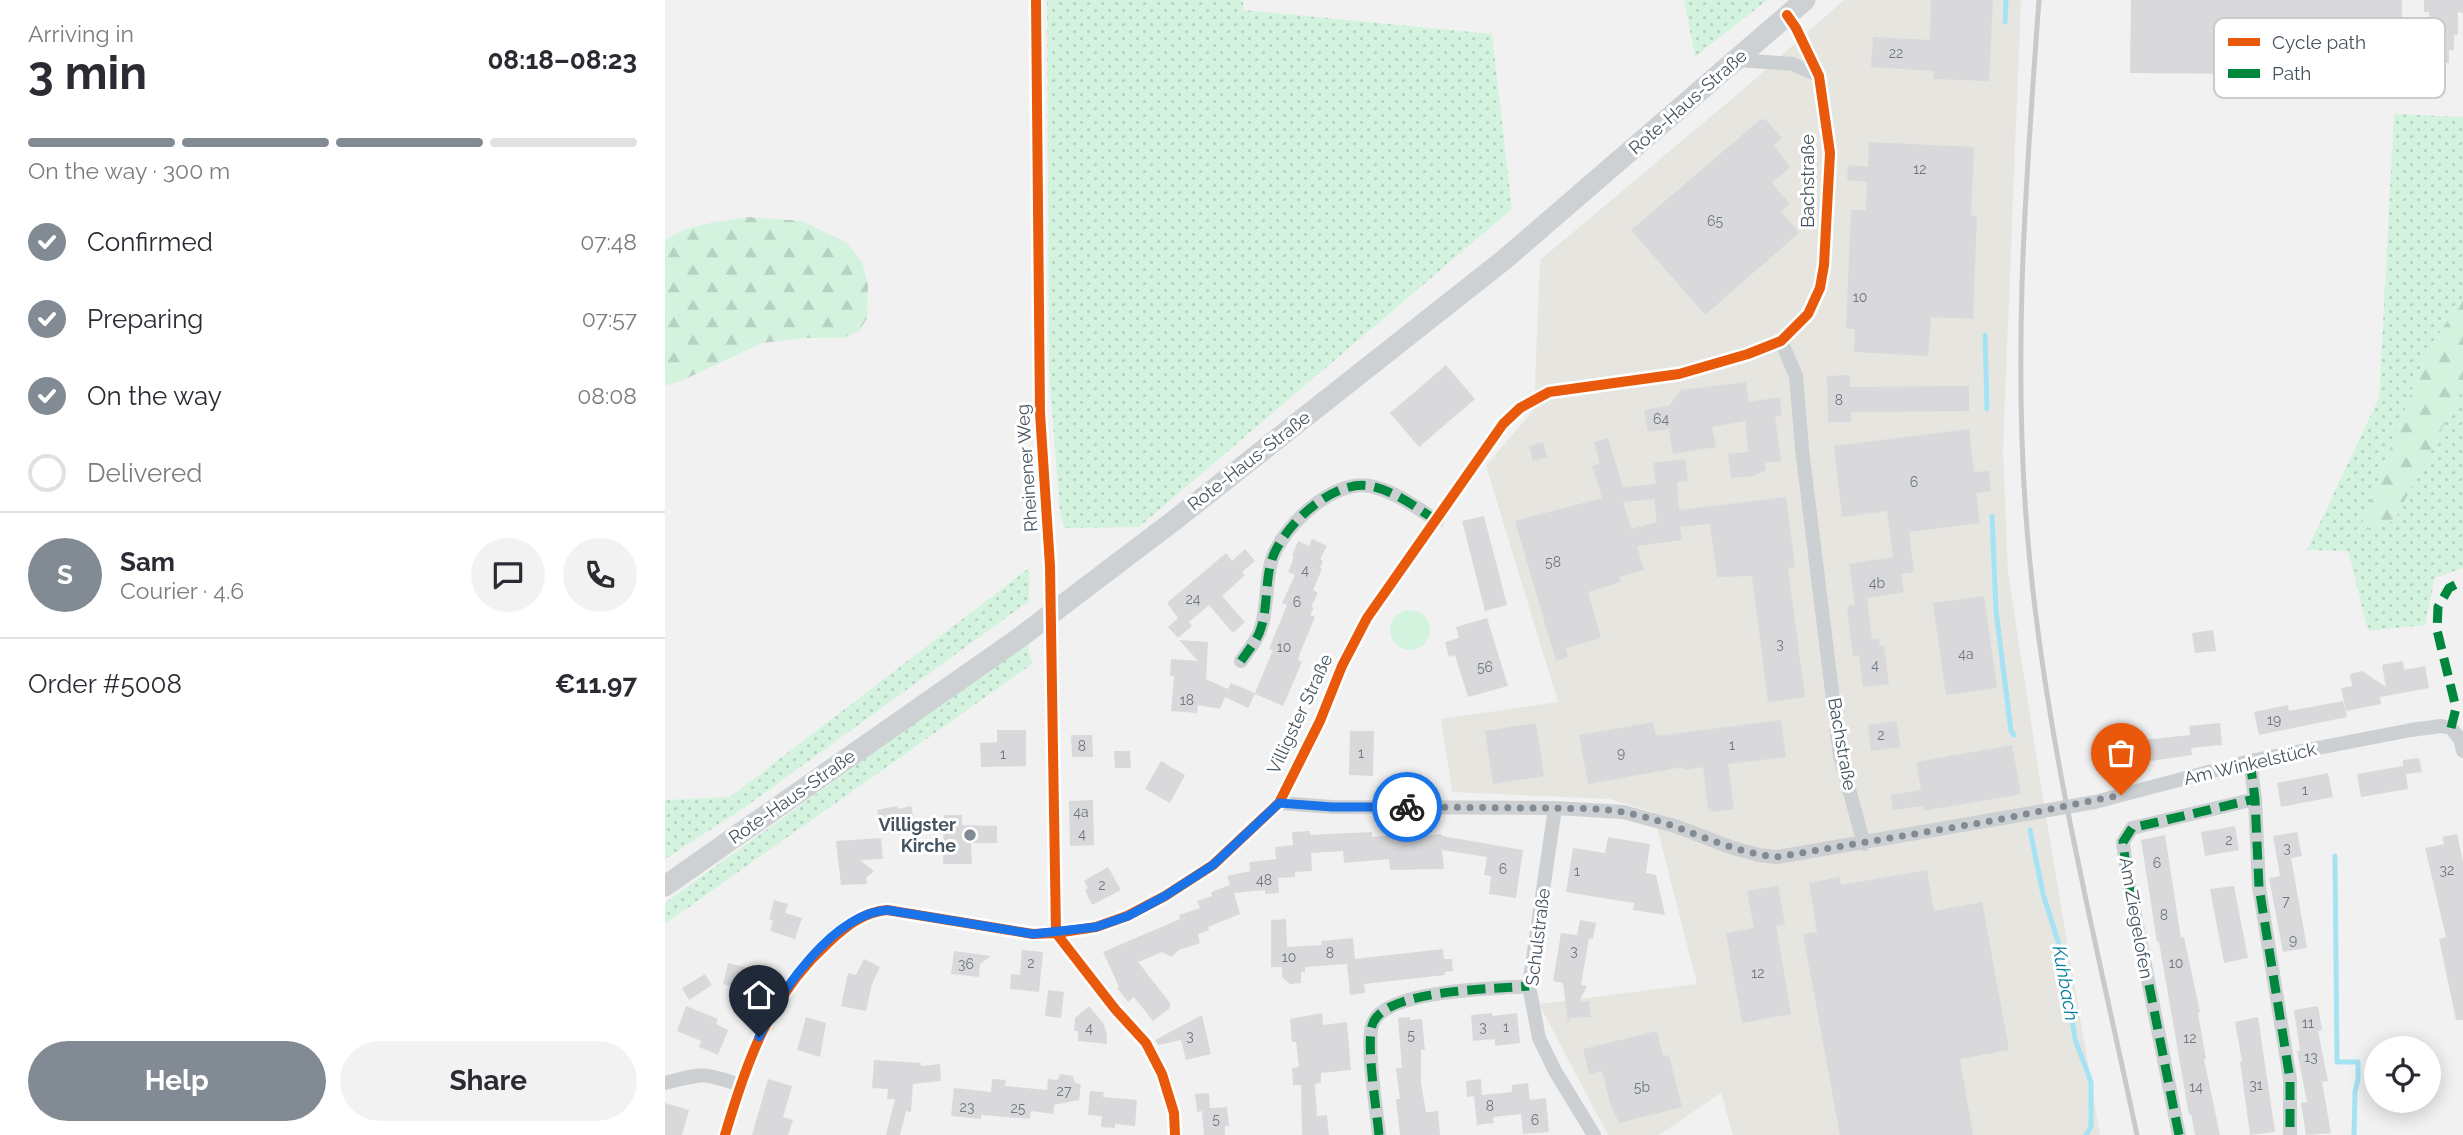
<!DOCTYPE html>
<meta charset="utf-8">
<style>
body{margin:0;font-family:Raleway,sans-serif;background:#f2f2f3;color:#2b2b33;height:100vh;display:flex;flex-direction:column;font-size:26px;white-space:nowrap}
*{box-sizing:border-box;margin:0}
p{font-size:23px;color:#7c7c81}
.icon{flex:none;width:38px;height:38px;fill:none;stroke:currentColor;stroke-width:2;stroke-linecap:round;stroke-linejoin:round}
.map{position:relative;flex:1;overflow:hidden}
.sheet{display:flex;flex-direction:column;background:#fff;width:665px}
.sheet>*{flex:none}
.fabs{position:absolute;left:1699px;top:1036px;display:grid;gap:14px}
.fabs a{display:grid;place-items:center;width:77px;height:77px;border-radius:50%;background:#fff;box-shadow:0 4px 18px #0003;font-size:35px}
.pin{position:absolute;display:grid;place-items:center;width:60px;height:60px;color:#fff;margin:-72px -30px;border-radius:50% 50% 50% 0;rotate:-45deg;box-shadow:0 0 7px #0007}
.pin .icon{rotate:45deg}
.courier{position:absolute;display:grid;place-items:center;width:70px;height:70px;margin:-35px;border:5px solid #1a73e8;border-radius:50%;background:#fff;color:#222;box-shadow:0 2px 9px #0007}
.summary em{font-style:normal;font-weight:700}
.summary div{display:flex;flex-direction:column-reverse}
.summary{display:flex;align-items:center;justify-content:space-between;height:119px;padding:0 28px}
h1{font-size:46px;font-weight:700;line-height:52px}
.bar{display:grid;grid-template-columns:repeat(4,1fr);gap:10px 7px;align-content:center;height:84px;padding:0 28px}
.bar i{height:9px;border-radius:5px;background:#e1e1e2}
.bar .on{background:#828b93}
.bar p{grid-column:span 4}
.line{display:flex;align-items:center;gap:18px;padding:0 28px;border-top:2px solid #e1e1e2}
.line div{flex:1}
.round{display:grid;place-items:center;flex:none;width:74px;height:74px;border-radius:37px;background:#f2f2f3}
ol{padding:0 28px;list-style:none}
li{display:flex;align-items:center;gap:21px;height:77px}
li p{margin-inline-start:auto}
li .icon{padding:7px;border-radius:50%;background:#828b93;color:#fff;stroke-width:4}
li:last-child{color:#7c7c81}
li i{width:38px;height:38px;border:4px solid #e1e1e2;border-radius:50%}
.button{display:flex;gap:14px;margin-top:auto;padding:14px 28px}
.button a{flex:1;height:80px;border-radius:42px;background:#828b93;color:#fff;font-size:28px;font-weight:700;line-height:80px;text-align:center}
.button a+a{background:#f2f2f3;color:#2b2b33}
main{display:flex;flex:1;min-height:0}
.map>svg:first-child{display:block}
.commercial{fill:#e7e5df}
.grass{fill:url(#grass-dots)}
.forest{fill:url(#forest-firs)}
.pitch{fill:#d4f3df}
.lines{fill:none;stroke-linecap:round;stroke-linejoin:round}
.stream{stroke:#a5e3f4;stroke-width:5}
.building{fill:#d9d9db;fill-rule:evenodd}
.street{stroke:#cdd0d2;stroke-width:14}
.secondary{stroke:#cdd1d4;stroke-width:21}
.rail{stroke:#c7c9cb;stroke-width:5}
.quiet{stroke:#00873e;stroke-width:9;stroke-dasharray:18 9;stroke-linecap:butt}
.cycleway-casing{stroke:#fff;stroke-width:15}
.cycleway{stroke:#e8590c;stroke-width:10}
.done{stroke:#828b93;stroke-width:7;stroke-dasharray:0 12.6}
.route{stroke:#1a73e8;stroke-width:9}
.poi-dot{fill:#828b93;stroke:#fff;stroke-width:2.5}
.labels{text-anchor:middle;stroke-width:6;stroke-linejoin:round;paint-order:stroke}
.number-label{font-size:14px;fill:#6c7780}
.street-label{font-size:18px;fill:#465460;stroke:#fff}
.poi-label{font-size:18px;font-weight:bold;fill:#465460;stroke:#fff;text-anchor:end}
.water-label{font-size:19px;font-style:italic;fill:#037fa0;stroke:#fff}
.key{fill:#fff;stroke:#c8cccf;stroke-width:2}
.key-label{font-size:19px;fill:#465460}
</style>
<main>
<section class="sheet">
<div class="summary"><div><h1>3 min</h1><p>Arriving in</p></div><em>08:18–08:23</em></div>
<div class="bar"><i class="on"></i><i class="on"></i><i class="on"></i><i></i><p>On the way · 300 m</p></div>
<ol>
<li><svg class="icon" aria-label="check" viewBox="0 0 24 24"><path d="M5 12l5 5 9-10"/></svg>Confirmed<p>07:48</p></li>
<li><svg class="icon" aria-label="check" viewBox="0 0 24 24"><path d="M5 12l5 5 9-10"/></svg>Preparing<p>07:57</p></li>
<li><svg class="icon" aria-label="check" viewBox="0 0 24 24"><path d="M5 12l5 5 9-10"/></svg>On the way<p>08:08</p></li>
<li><i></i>Delivered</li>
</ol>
<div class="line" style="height:126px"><b class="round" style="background:#828b93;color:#fff">S</b><div><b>Sam</b><p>Courier · 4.6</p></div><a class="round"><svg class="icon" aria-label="chat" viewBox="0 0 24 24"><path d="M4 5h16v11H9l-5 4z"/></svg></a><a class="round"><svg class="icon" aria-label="phone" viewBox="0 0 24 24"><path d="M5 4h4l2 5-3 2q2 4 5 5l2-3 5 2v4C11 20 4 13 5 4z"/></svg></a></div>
<div class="line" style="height:91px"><div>Order #5008</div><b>€11.97</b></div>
<div class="button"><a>Help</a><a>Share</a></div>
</section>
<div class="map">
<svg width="1798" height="1135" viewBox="0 0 1798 1135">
<defs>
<pattern id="grass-dots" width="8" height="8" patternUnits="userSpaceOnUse" patternTransform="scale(1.75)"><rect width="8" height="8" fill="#d4f3df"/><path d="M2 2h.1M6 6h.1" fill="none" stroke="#b7d2c2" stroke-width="1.8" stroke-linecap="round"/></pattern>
<pattern id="forest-firs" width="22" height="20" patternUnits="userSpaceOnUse" patternTransform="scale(1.75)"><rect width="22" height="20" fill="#d4f3df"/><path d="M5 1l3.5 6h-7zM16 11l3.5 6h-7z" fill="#b7d2c2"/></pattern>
</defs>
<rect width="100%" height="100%" fill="#f2f1f1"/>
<path class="commercial" d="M1179,0h177l-18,449 5,124 35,226 57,336h-367l-12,-42 -62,42h-51l-69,-131 158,-20 -44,-172 -43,-13 -158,-7 -11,-73 117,-17 -72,-236 48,-57 6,-149 199,-167z"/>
<path class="grass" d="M382,0h196v10l249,24 20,175 -373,318 -75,1 -4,-16 -11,-139z
M1019,0h83l-72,57z
M1729,114l69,3v179l-39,62 -65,173 35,-10 69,-133v180l-28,10 -10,47 -57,6 -20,-80 -41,-1 72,-152z
M364,568v33l-288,209 -76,49v-59l65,-3z
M362,642l5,22 -367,260v-21z"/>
<path class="forest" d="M82,217l55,4 44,21 16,20 6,23 -1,33 -8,13 -16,7h-38l-43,5 -81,38 -16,5v-145c21,-17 56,-19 82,-24z
M1798,296v92l-69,133 -35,11 65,-174z"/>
<path class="pitch" d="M725 630a20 20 0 1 1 40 0a20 20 0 1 1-40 0Z"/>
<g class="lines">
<path class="stream" d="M1340,22l1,-22
M1320,335l2,74
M1327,516l4,95 15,120 3,4
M1365,830l13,64 19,60 13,85 16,43v45l-5,8
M1670,856l2,206h21v17l-3,13 -1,43"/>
</g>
<path class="building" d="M1266,0h62l-4,81 -56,-2 1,-8 -63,-4 2,-30 57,3z
M1466,0h271v37h27v-25h-5v-12h39v13l-5,-1v23h-4v15h-5v13l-65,1 1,-12h-41l-1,6h-36v7h-21v-20h35l1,-26h-46v19h-31v36l-115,-1z
M1096,119l5,1 16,18 -8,7 16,22 -18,16 18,21 -9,7 18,22 -94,82 -74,-85z
M1204,142l105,5 -3,68 6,1 -4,103 -42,-2 -3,39 -74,-4 1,-23h-9l5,-119h15l1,-28 -20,-2 1,-15 20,2z
M781,365l29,34 -56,48 -29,-34z
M1185,375v12l119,-1v25l-118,1v10h-23l-1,-46z
M1081,382l3,20 31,-5 2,18 -7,2 6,44 -16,2 1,7 -12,6 -23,2 -3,-24 20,-2 -3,-31 -33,6 4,20 -43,7 -4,-25 -21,3 -4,-22 25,-4 12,-16z
M1304,429l5,43 15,-1 2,20 -15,2 4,30 -71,9 5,40 -13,2 3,18 -37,6 5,42 7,-1 1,7 4,-1 5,39 -26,3 -4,-32 -6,1 -4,-31 -2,-19 8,-1 -6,-41 44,-7 -6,-46 -45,6 -8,-71z
M943,438l15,49 33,-3 -3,-21 32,-4 3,22 -11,1 2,28 107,-13 9,70 -7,1 17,129 -37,5 -16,-126 -35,1 -7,-53h-2l-28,3 2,13 -45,6 7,24 -25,7 2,5 -33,10 13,46 -35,10 2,9 -12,4 -41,-140 87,-23 -10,-32 8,-3 -6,-21zM989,499l3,23 -26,7 -8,-27z
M878,442l4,15 -14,4 -4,-15z
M819,516l23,89 -22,6 -23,-90z
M647,539l15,7 -7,13 3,2 -3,7 2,1 -9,21 5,3 -7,14 3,1 -4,7 5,2 -15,36 -2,7 4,2 -19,44 -28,-12 -7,14 -23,-11 -5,12 -22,-4 -1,8 -26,-2 3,-35h-4l1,-17 27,2 -19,-21 29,2 -2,37 22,10 3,-6 24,10 18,-43 -4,-1 18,-44 -5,-2 13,-28 -7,-3 6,-15 -2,-1 6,-15 11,5z
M580,549l10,12 -13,11 3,3 -23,21 23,26 -12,11 -24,-28 -20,17 3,4 -14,12 -10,-11 10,-9 -11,-15 59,-50 6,8z
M1319,596l13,92 -51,7 -13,-92z
M822,618l21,68 -40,11 -13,-42 -6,2 -4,-15 14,-4 -3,-11z
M1548,630l3,21 -21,2 -3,-20z
M1738,661l1,9 21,-4 4,22 -49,9 1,7 -35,7 -5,-23 11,-2 -2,-12 12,-3 24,16 -4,-22z
M1678,701l4,16 -88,18 -5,-23 34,-7 1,6z
M1116,720l5,37 -58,7 6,45 -22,3 -1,-4 -3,1 -5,-42 -19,3 -1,-3 -95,17 -9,-49 74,-13 3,14z
M1231,721l5,26 -30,4 -3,-26z
M871,723l8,53 -51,8 -8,-53z
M1555,723l2,22 -31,3 1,7 -48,7v4l-18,1 -1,-5 -23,4 -5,-32 25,-4 1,12 67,-7 -1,-9z
M332,730h29v36l-45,1 -1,-24 17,-1z
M685,731h24l-1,45 -24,-1z
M406,735h21l1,22h-21z
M1347,745l9,49 -97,17 -1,-5 -30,4 -2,-15 30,-5 -5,-28z
M449,751h16l1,17h-16z
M1754,758l3,14 -16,2 2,15 -47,8 -4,-23 46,-8v-6z
M496,761l24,14 -15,28 -25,-14z
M1663,773l5,24 -52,10 -4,-24z
M428,800l1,45 -24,1 -1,-45z
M232,806l1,3 13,-3 5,21 -33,8 -6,-25z
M279,815h18v10l35,1v17h-26l1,21h-29z
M1570,826l4,24 -34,6 -4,-24z
M645,831v4l62,-3v5l51,-5v4l18,-2 1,2 81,14 -7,48 -27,-4 2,-18 -7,-1 3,-18 -45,-7 2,19 -54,1 -1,-11 -45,4 -1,-12 -32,2 1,18 -17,1v5l-17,1 1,15 -14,1v-4l-31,3 6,21 -32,13 1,3 -11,4 2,9 -21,7 -8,7 -9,-5 -24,10 32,41v5l-17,13 -19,-24 -6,5 -11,-14 2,-1 -16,-35 77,-33 -1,-4 21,-7 -3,-7 15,-5 -1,-4 19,-7 -3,-9 23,-5 -1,-9 27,-3 -1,-12 18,-2 -1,-13z
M1632,832l5,24 -11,2 16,90 -24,4 -14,-74 11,-2 -7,-40z
M1792,834l6,28v158h-7l-17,-81 7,-2 -21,-89 19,-4 -2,-7z
M1500,835l16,103 3,-1 16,75 -2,1 8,46h-2l16,76h-25l-4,-21 -2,1 -30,-173h-2l-16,-102z
M943,837l42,7 -4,29 10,2 9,40 -32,-5 1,-7 -68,-11 7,-44 32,5z
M216,838l2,21 -23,1 14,11 -8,7 1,6 -26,1 -5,-44z
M443,867l13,23 -29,15 -7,-15 3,-2 -4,-7z
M1262,870l7,41 48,-9 27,148 -49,9 13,76h-133l-37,-201 14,-2 -8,-49 31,-6 1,8z
M1113,886l7,38 -9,2 15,88 -49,9 -16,-90 28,-5 -7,-37z
M1569,886l14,72 -24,5 -14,-74z
M109,900l14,4 -3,9 17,5 -7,21 -25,-8 3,-10 -4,-2z
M621,919l1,28 35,-2 -1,-4 32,-3 2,21 88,-10 1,10h8l1,12 -8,1v3l-81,9 1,9 -15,2 -3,-31 -42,3v5h-4v11l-11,1 -8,-7v-10h-11v-47z
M915,920l16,3 -3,16 -4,-1 -8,47 6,1 -8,16 10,-1 2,16 -21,1 -2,6 -5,-41 -10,-2 8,-48 16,2z
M357,950l21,2 -4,40 -29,-3 1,-15 9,1z
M289,951l37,5 -11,8 -1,13 -28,-3z
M199,959l16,8 -8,17 -6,27 -25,-5 7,-33 8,2z
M63,963l33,8 -5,22 -33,-9z
M40,974l7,11 -23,15 -7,-12z
M383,990l16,2 -3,26 -16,-2z
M21,1006l32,13 -2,5 12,6 -10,25 -19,-8 2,-6 -24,-10z
M424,1006l15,18 3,11v9l-29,-3v-10h-4l1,-13z
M1653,1006l4,24 -4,1 10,50 -6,1 9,51 -25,2 -5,-32 6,-1 -10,-51h3l-6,-41z
M657,1013l1,12 24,-3 4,48 -30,3v10l-6,1 2,32 10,-1 2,20h-27l-1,-50h-8l-1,-17 7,-1 -3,-25h-4l-2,-23z
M827,1013l1,3 24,-3 3,30 -25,3v-7l-22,2 -2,-26z
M537,1015l9,39 -25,6 -5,-20 -23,5 -3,-5z
M141,1017l20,6 -6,34 -23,-7z
M745,1017v3l12,-1 3,31h-4v33l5,29 12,-1 2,24h-40l-4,-36h4l-4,-31h6l-4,-50z
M1593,1017l17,115 -25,3 -10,-73 2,-1 -7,-39z
M992,1031l6,25 6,-1 13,52 -63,16 -9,-20 -8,-32 -13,3 -6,-25z
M209,1060l47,3v3l19,-2 1,17 -28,3 -2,28 -5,-1 -6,24h-14l9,-36h-8l1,-10 -16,-1z
M395,1074l13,2 2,7 6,1 -2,16 -25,5v9l-23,-3 -1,8 -49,-4v4l-30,-3 3,-28 37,4 1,-13 14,1 -1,6 42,4 1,-11 10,1z
M103,1079l24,7 -9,31 10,3 -5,15h-36z
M816,1079l1,16 30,-3v-7l16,-2 2,17 16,-2 3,34 -26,2 -2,-20 -28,3 1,6 -17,2 -3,-29 -7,1 -1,-16z
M425,1091l14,1 -1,5 34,3 -2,26 -20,-2v4l-14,-1 1,-11 -14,-1z
M544,1093l1,15 17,-1 2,19h-4v9h-21l-2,-24 -5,1 -2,-18z
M0,1103l24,7 -7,25h-17z"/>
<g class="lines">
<path class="street" d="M371,0l4,413 10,153 6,367
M1072,60l56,4 26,12
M1116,341l15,35 6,73 38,307 24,88
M576,661c7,-10 17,-22 20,-33 7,-22 4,-47 11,-69 11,-33 61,-80 98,-73 25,5 47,22 67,35
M1585,761l5,38 4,88 31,192v56
M614,803l54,4 222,1 68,4 52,14 58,22 26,7 18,2 318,-55 155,-41 161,-31 30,-4 10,2 9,11 3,12
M890,808l-26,178 10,52 16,33 39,64
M391,933l59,76 31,34 16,31 12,39 1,22
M0,1083c37,-10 39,-11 75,2
M60,1135c22,-75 44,-138 103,-192 17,-16 35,-31 59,-33l146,24 23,-1 40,-6 31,-11 38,-20 48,-31 66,-62 41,-82 22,-55 25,-48 136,-194 17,-16 29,-16 130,-18 69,-20 33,-13 27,-27 12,-26 4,-23 6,-112 -11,-77 -23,-48 -9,-13
M714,1135c-2,-23 -14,-94 -6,-112 13,-34 124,-34 156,-37
M1514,1135l-52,-260 -4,-33 9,-14 123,-29"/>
<path class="secondary" d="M0,886l357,-250 154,-117 329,-260 300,-259"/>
<path class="rail" d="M1374,0c-14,188 -28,375 -9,563 19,193 67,383 107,572"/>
<path class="quiet" d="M576,661c7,-10 17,-22 20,-33 7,-22 4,-47 11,-69 11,-33 61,-80 98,-73 25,5 47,22 67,35
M1786,728l5,-20 -19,-78 1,-23 11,-19 14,-7
M1585,761l5,38 4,88 31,192v56
M714,1135c-2,-23 -14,-94 -6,-112 13,-34 124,-34 156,-37
M1514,1135l-52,-260 -4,-33 9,-14 123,-29"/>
<g class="cycleway-casing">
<path id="cycleway" d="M371,0l4,413 10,153 6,367
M391,933l59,76 31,34 16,31 12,39 1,22
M60,1135c22,-75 44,-138 103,-192 17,-16 35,-31 59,-33l146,24 23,-1 40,-6 31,-11 38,-20 48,-31 66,-62 41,-82 22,-55 25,-48 136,-194 17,-16 29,-16 130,-18 69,-20 33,-13 27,-27 12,-26 4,-23 6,-112 -11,-77 -23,-48 -9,-13"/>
</g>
<use href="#cycleway" class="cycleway"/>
</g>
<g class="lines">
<path class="done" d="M742,807c45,0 90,1 135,1 28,1 58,-1 86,5 51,10 97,39 149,44l209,-35 135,-27"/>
<path class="route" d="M94,1037c21,-46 74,-123 128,-127l146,24 63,-7 32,-11 37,-20 48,-31 66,-62 53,4h75"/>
</g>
<circle class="poi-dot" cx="305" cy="835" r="7"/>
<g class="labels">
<g class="number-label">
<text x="1231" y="58">22</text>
<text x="1255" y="174">12</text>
<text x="1050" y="226">65</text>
<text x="1195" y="302">10</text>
<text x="1174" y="405">8</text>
<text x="996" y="424">64</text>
<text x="1249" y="487">6</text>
<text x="888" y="567">58</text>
<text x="640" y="575">4</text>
<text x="1212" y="588">4b</text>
<text x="528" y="604">24</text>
<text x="632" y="607">6</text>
<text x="1115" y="649">3</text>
<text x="619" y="652">10</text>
<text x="1301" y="659">4a</text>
<text x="1210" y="670">4</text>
<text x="820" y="672">56</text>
<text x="522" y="705">18</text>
<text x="1609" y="725">19</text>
<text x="1216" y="740">2</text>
<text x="1067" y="750">1</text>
<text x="417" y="751">8</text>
<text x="696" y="758">1</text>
<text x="956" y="758">9</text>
<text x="338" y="759">1</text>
<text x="1640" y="795">1</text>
<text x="416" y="817">4a</text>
<text x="417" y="839">4</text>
<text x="1564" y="845">2</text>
<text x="1622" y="853">3</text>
<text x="1492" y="868">6</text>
<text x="838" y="874">6</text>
<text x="1782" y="875">32</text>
<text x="912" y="876">1</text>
<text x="599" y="885">48</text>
<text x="437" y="890">2</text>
<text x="1621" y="906">7</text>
<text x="1499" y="920">8</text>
<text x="1628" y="945">9</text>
<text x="909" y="956">3</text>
<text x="665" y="958">8</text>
<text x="624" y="962">10</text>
<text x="366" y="968">2</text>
<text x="1511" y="968">10</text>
<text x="301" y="969">36</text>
<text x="1093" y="978">12</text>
<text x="1643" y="1028">11</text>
<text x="818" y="1032">3</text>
<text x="841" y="1032">1</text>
<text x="424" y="1033">4</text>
<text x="746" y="1040">5</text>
<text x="525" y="1041">3</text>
<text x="1525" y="1043">12</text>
<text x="1646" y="1062">13</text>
<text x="1591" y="1090">31</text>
<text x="977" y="1092">5b</text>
<text x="1531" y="1092">14</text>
<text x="399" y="1096">27</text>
<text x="825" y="1111">8</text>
<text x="302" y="1112">23</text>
<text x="353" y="1113">25</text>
<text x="551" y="1124">5</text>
<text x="870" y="1125">6</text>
</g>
<g class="street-label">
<text transform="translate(1023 102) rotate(-41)" y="6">Rote-Haus-Straße</text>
<text transform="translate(1143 181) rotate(-90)" y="6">Bachstraße</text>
<text transform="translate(584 461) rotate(-38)" y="6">Rote-Haus-Straße</text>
<text transform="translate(362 468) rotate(-94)" y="6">Rheinener Weg</text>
<text transform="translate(635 714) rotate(-65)" y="6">Villigster Straße</text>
<text transform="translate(1177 744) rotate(80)" y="6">Bachstraße</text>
<text transform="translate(1585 764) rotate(-13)" y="6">Am Winkelstück</text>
<text transform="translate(127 797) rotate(-35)" y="6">Rote-Haus-Straße</text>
<text transform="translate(1471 918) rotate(80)" y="6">Am Ziegelofen</text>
<text transform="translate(873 937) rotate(-83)" y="6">Schulstraße</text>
</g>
<g class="poi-label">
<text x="291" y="831">Villigster<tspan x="291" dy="21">Kirche</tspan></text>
</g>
<g class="water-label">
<text transform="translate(1401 983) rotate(80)" y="7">Kuhbach</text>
</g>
</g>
<rect x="1549" y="18" width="231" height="80" rx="10" class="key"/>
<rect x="1563" y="38" width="32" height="8" fill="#e8590c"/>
<rect x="1563" y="69" width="32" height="9" fill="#00873e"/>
<g class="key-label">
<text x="1607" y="49">Cycle path</text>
<text x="1607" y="80">Path</text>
</g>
</svg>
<div class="fabs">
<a><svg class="icon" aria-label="locate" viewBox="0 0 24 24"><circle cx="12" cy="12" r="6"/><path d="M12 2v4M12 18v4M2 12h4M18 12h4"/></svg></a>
</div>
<div class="pin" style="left:1456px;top:795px;background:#ea580c"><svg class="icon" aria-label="bag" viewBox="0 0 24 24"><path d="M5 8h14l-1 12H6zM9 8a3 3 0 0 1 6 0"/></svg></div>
<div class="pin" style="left:94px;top:1037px;background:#1f2937"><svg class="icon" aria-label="home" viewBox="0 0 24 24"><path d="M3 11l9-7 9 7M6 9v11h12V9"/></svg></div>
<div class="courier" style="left:742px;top:807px"><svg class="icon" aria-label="bike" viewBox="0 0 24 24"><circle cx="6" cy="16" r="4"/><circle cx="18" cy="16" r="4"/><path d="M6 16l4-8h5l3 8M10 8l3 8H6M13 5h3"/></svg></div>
</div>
</main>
